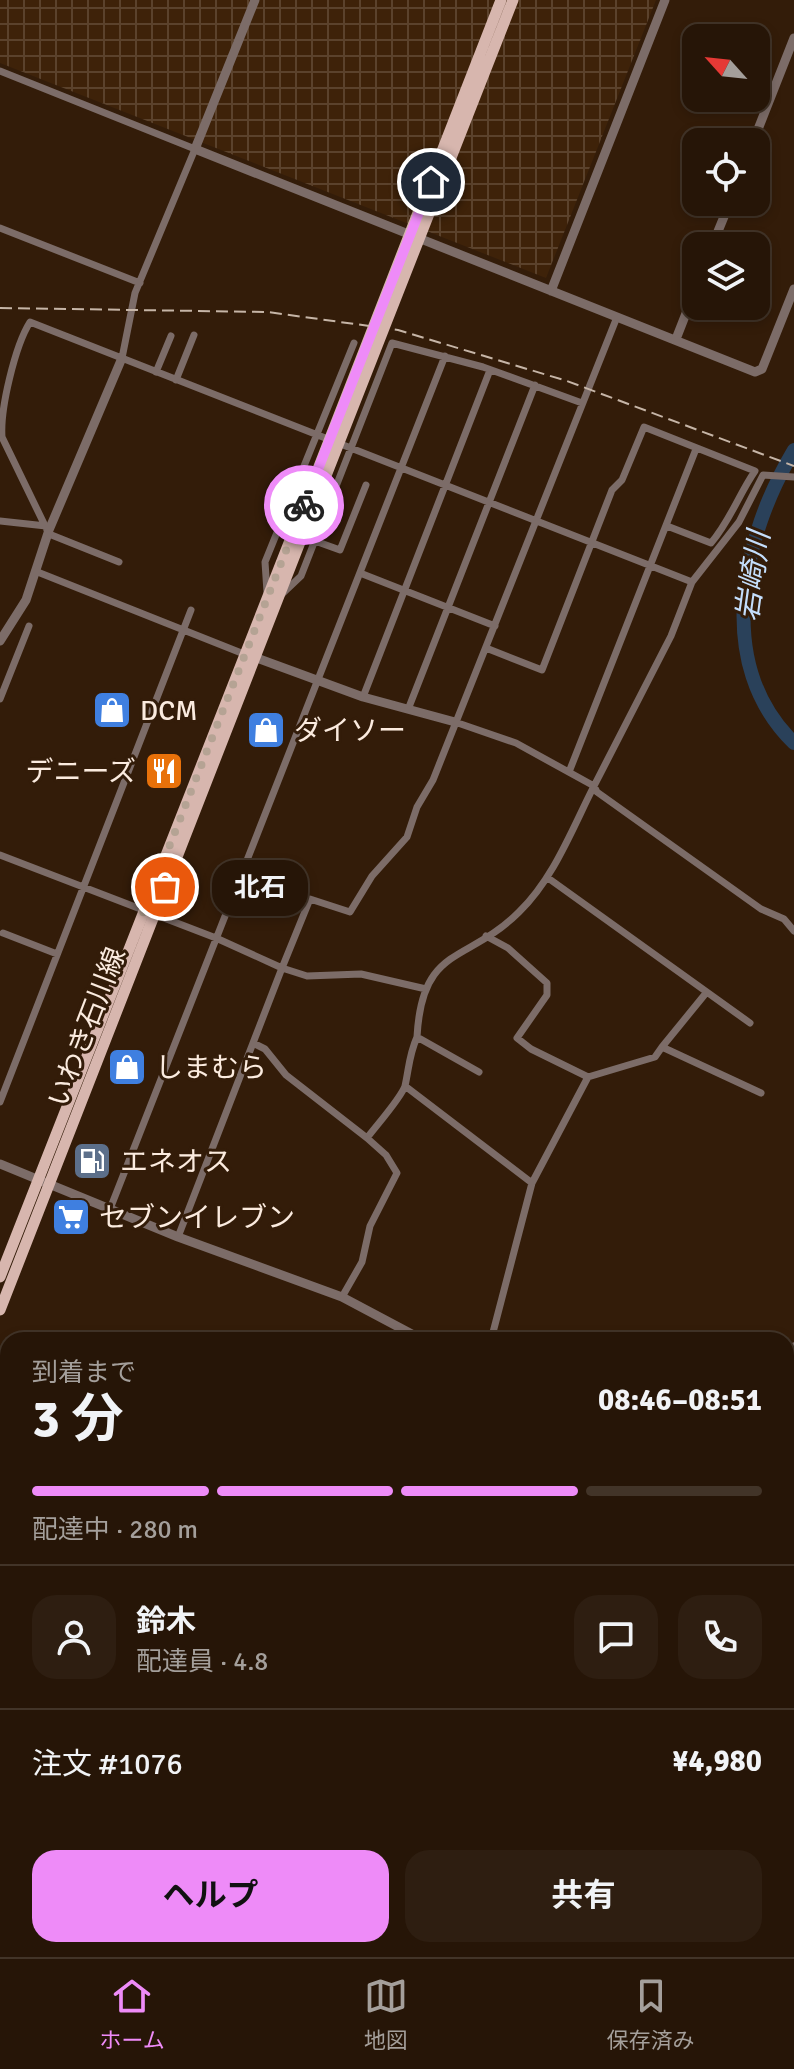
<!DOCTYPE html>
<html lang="ja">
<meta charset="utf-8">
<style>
body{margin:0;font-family:Signika,"Noto Sans JP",sans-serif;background:#2e1e11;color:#f1f3f6;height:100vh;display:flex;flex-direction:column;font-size:30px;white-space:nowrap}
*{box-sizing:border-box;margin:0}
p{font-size:26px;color:#a49f9b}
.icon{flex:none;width:44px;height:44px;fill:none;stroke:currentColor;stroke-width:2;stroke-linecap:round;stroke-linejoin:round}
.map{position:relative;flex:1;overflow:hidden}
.drawer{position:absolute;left:0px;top:1332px;width:794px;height:626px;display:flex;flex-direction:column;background:#261507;border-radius:24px 24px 0 0;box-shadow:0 4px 12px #0003,0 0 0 2px #423428}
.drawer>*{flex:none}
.needle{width:52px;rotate:297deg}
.controls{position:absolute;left:682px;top:24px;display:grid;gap:16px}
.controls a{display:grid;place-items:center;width:88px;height:88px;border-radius:16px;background:#261507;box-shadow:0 4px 12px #0003,0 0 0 2px #423428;font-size:40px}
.pin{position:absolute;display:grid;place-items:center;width:68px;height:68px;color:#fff;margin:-34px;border:4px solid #fff;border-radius:50%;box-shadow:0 2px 8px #0007}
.courier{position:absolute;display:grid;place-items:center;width:80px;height:80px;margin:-40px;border:6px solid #ee8bf8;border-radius:50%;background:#fff;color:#222;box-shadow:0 2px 10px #0007}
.bubble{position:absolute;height:56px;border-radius:24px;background:#261507;box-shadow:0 4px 12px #0003,0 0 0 2px #423428;font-size:26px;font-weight:700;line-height:56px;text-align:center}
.summary em{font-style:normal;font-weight:700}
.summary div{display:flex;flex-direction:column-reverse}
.summary{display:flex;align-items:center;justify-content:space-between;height:136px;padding:0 32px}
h1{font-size:52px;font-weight:700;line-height:60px}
.bar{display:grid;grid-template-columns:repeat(4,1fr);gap:12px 8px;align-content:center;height:96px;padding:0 32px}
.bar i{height:10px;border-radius:6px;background:#423428}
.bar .current{background:#ee8bf8}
.bar p{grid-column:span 4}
.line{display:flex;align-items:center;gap:20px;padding:0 32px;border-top:2px solid #423428}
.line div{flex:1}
.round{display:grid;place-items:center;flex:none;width:84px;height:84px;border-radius:24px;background:#2e1e11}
.action{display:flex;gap:16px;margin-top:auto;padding:16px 32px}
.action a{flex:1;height:92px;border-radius:24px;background:#ee8bf8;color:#111;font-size:32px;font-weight:700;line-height:92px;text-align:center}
.action a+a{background:#2e1e11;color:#f1f3f6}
.dock{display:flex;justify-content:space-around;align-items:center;height:112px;border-top:2px solid #423428;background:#261507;font-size:22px;color:#a49f9b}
.dock a{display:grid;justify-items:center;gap:4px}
.dock .current{color:#ee8bf8}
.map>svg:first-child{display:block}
.industrial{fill:url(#industrial-grid)}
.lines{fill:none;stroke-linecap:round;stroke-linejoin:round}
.river{stroke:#2a415a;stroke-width:14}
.minor{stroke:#7c6c68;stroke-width:7}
.tertiary{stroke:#7c6c68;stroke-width:9}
.primary{stroke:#d7b6ae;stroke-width:11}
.rail{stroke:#c6b5a7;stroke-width:2;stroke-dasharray:12 6;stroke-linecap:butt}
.primary-bridge{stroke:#d7b6ae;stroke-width:11}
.done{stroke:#b5a394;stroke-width:8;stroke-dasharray:0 14.4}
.route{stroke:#ee8bf8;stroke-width:10}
.labels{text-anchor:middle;stroke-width:6;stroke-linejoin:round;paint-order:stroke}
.poi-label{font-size:28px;fill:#fbebdf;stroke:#331c09;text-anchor:start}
.street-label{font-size:28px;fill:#fbebdf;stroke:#331c09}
.water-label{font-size:30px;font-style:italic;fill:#c4defc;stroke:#331c09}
</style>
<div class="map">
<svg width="794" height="1957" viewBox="0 0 794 1957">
<defs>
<pattern id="industrial-grid" width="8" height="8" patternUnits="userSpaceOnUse" patternTransform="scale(2)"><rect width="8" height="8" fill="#3e2209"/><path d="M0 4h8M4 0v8" fill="none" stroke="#5b422c"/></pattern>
</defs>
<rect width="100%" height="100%" fill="#331c09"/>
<path class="industrial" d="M0,0h656l-110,278 -546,-215z"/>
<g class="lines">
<path class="river" d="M794,450c-52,87 -81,214 0,293
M786,1368l8,-8
M686,1950l2,7"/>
<path class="minor" d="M0,71l195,78 -60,144 -13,65
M0,228l140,55
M156,372l15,-36
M176,380l18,-45
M0,521l46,5
M315,541l25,9 26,-65
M119,562l-70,-28 -47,-97c-2,-28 13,-91 28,-115l662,260
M35,571l214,85
M360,573l135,53
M267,592l-2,-30 89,-219
M281,595l20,-19 91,-233 91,24 99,36
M486,648l56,22 70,-180 10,-10 22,-53 111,44c-16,23 -25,50 -44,72l-44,-17
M363,697l127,-327
M0,699l29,-73
M409,707l126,-322
M455,722l61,21 78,43 77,-150 21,-54 47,-60 24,-47 31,2
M569,772l127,-323
M0,855l216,83 66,30 28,-69 40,13 22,-36 35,-39 10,-30 16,-27 184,-463
M548,878l202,145
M3,933l54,21
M486,936l22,12 39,35v12l-30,43 14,11 57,28
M706,993l-44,54 99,46
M253,1043l12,6 21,26 81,63c9,-12 34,-40 38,-52 4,-18 4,-31 12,-49
M479,1072l-62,-35c5,-93 50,-73 102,-125 35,-34 53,-83 75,-126l3,6 164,117 23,10 10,12
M405,1086l127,97
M0,1102l191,-492
M110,1209l335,-853
M178,1237l104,-269 25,8 54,-2 65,15
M342,1297l20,-35 8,-36 27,-53 -11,-18 -19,-17
M491,1340l41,-157 56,-106 67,-20 7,-10
M786,1354l8,-8
M0,1469l8,4
M786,1886l8,3
M594,1950l1,7
M628,1950l23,1
M203,1957l5,-7
M520,1957l2,-7"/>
<path class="tertiary" d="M255,0l-60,149 560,223 7,-3 32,-80
M753,142l41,-104
M712,246l18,-44
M551,291l114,-291
M676,339l20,-51
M0,641l26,-41 23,-70 73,-172
M254,657l109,40 92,25
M0,1164l178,73 164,60 81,43
M786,1463h8"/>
<path class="primary" d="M0,1277l311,-790
M0,1310l320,-819"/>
<path class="rail" d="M0,308l268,4 130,18 169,51 227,85"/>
<path class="primary-bridge" d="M311,487l190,-487
M320,491l193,-491"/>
</g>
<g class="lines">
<path class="done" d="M165,887l-11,29 -11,-3 161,-408"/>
<path class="route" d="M304,505l127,-323"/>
</g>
<defs>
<g id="shop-square" transform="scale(2)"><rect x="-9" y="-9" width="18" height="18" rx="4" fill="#3f7fe0" stroke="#331c09"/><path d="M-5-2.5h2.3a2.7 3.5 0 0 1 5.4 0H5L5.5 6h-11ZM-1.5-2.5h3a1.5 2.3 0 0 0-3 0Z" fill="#fff"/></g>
<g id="restaurant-square" transform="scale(2)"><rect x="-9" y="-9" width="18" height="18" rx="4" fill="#e8710a" stroke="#331c09"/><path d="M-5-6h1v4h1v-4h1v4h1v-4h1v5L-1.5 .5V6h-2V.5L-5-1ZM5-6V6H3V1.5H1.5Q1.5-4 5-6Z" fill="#fff"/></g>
<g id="fuel-square" transform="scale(2)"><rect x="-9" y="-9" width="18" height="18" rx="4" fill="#5c6f8a" stroke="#331c09"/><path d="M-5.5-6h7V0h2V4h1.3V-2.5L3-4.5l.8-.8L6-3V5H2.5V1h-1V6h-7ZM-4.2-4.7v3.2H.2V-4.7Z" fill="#fff"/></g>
<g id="supermarket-square" transform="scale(2)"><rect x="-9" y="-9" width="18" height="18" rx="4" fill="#3f7fe0" stroke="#331c09"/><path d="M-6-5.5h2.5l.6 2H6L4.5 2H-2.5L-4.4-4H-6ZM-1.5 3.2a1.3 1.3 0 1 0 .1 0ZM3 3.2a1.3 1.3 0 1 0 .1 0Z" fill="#fff"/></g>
</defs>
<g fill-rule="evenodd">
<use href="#shop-square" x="112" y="710"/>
<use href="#shop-square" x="266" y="730"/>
<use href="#restaurant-square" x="164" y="771"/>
<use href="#shop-square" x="127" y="1067"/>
<use href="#fuel-square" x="92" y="1161"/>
<use href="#supermarket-square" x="71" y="1217"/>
</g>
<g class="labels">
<g class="poi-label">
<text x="140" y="720">DCM</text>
<text x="294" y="740">ダイソー</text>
<text x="136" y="781" text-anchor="end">デニーズ</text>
<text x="155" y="1077">しまむら</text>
<text x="120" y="1171">エネオス</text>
<text x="99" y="1227">セブンイレブン</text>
</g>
<g class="street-label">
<text transform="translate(86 1027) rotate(-69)" y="10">いわき石川線</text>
</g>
<g class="water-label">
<text transform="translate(753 576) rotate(-82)" y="10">岩崎川</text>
</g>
</g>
</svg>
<div class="controls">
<a><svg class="needle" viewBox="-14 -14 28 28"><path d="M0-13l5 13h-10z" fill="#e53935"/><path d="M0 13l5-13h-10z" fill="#a49f9b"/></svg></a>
<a><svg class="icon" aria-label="locate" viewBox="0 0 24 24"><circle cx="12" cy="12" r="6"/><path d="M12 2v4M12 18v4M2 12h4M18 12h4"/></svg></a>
<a><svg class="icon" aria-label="layers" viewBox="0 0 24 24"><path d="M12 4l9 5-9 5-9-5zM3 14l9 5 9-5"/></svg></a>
</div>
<div class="pin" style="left:165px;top:887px;background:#ea580c"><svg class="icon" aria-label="bag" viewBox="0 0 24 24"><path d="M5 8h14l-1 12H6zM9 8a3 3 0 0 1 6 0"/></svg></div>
<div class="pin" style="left:431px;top:182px;background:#1f2937"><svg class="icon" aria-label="home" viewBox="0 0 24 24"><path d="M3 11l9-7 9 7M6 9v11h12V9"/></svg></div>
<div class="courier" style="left:304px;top:505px"><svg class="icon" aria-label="bike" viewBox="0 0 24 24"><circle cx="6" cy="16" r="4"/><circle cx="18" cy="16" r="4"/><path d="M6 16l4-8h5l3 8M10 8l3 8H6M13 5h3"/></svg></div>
<div class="bubble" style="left:212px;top:860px;width:96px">北石</div>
<section class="drawer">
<div class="summary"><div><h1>3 分</h1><p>到着まで</p></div><em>08:46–08:51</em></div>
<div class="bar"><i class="current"></i><i class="current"></i><i class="current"></i><i></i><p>配達中 · 280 m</p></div>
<div class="line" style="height:144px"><a class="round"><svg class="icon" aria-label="person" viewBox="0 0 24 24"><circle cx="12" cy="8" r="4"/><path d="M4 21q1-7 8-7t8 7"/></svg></a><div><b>鈴木</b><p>配達員 · 4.8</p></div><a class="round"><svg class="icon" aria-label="chat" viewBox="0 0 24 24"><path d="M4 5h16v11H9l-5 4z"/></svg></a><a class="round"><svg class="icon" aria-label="phone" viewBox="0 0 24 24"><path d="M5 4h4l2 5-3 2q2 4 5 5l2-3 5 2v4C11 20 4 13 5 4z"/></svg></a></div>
<div class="line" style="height:104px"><div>注文 #1076</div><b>¥4,980</b></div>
<div class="action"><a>ヘルプ</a><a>共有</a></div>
</section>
</div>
<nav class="dock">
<a class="current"><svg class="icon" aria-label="home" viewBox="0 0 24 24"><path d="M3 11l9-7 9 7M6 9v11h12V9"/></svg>ホーム</a>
<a><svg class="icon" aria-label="map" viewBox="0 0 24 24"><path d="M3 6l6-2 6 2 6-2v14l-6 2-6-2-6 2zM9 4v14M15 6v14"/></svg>地図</a>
<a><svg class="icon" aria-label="saved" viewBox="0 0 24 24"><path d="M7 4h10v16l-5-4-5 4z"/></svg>保存済み</a>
</nav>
